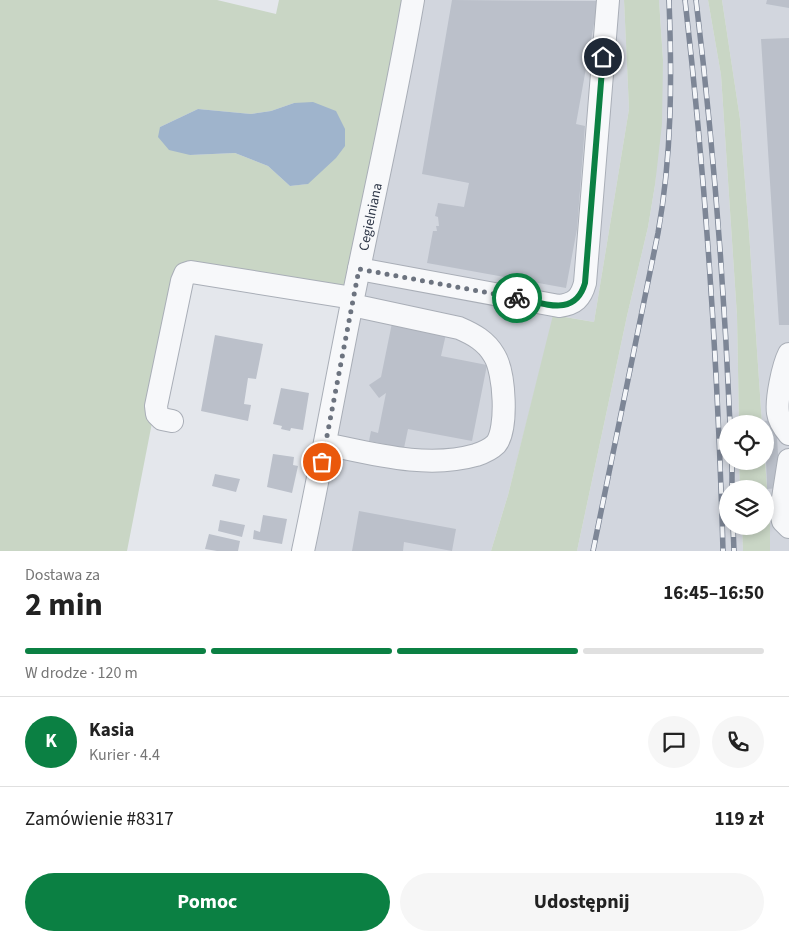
<!DOCTYPE html>
<html lang="pl">
<meta charset="utf-8">
<style>
body{margin:0;font-family:"Source Sans 3",sans-serif;background:#f6f6f6;color:#222;height:100vh;display:flex;flex-direction:column;font-size:19px;white-space:nowrap}
*{box-sizing:border-box;margin:0}
p{font-size:16px;color:#767676}
.icon{flex:none;width:28px;height:28px;fill:none;stroke:currentColor;stroke-width:2;stroke-linecap:round;stroke-linejoin:round}
.map{position:relative;height:551px;overflow:hidden}
.panel{display:flex;flex-direction:column;background:#fff;flex:1}
.panel>*{flex:none}
.tools{position:absolute;left:719px;top:415px;display:grid;gap:10px}
.tools a{display:grid;place-items:center;width:55px;height:55px;border-radius:50%;background:#fff;box-shadow:0 2px 8px #0003;font-size:25px}
.pin{position:absolute;display:grid;place-items:center;width:42px;height:42px;color:#fff;margin:-21px;border:2px solid #fff;border-radius:50%;box-shadow:0 1px 5px #0007}
.courier{position:absolute;display:grid;place-items:center;width:50px;height:50px;margin:-25px;border:4px solid #0b8043;border-radius:50%;background:#fff;color:#222;box-shadow:0 1px 6px #0007}
.head em{font-style:normal;font-weight:700}
.head div{display:flex;flex-direction:column-reverse}
.head{display:flex;align-items:center;justify-content:space-between;height:85px;padding:0 25px}
h1{font-size:32px;font-weight:700;line-height:38px}
.bar{display:grid;grid-template-columns:repeat(4,1fr);gap:8px 5px;align-content:center;height:60px;padding:0 25px}
.bar i{height:6px;border-radius:4px;background:#e0e0e0}
.bar .selected{background:#0b8043}
.bar p{grid-column:span 4}
.line{display:flex;align-items:center;gap:12px;padding:0 25px;border-top:1px solid #e0e0e0}
.line div{flex:1}
.round{display:grid;place-items:center;flex:none;width:52px;height:52px;border-radius:26px;background:#f6f6f6}
.primary-button{display:flex;gap:10px;margin-top:auto;padding:10px 25px}
.primary-button a{flex:1;height:58px;border-radius:30px;background:#0b8043;color:#fff;font-size:20px;font-weight:700;line-height:58px;text-align:center}
.primary-button a+a{background:#f6f6f6;color:#222}
.map>svg:first-child{display:block}
.built{fill:#d2d6de}
.green{fill:#c9d6c5;fill-rule:evenodd}
.water{fill:#9fb4cc}
.building{fill:#bbc0ca}
.lines{fill:none;stroke-linecap:round;stroke-linejoin:round}
.minor-casing{stroke:#a9aeb7;stroke-width:24}
.minor{stroke:#f7f8fa;stroke-width:22}
.rail-casing{stroke:#7d8696;stroke-width:5.5}
.rail{stroke:#f4f6f9;stroke-width:4;stroke-dasharray:11;stroke-linecap:butt}
.done{stroke:#6c737f;stroke-width:5;stroke-dasharray:0 9}
.route{stroke:#0b8043;stroke-width:6}
.labels{text-anchor:middle;stroke-width:5;stroke-linejoin:round;paint-order:stroke}
.street-label{font-size:14px;fill:#2b3445;stroke:#f4f6f9}
</style>
<div class="map">
<svg width="789" height="551" viewBox="0 0 789 551">
<rect width="100%" height="100%" fill="#e4e7ec"/>
<path class="built" d="M425,0h199l5,109 -35,213 -40,-7 -46,180 -17,56h-178l52,-270z
M659,0h49l13,75 16,241 2,108h-11v37h11l1,28h-12v37h14l1,25h-166l50,-235 21,-89 7,-42 8,-125z
M722,0h67v551h-19v-26l-5,-64v-37h-3l-13,-192 -9,-113z"/>
<path class="green" d="M0,0h217l59,14 3,-14h125l-58,288 -165,-14 -54,277h-127zM294,103l22,72 -9,9 -17,2 -22,-20 -33,-13 -45,2 -30,-28 38,-18 53,5 20,-3z
M624,0h35l4,60 -1,64 -7,61 -7,42 -21,89 -50,235h-86l17,-56 45,-180 41,7 35,-213z
M708,0h14l18,119 9,113 13,192h-23l-2,-108 -16,-241z
M739,461h26l5,64v26h-27l-1,-25h23v-37h-25z"/>
<path class="water" d="M313,102l23,9 9,18v17l-9,12 -28,26 -18,2 -22,-20 -33,-13 -45,2 -21,-5 -11,-13 2,-10 38,-18 53,5 20,-3 23,-8z"/>
<path class="building" d="M452,0l146,1 -22,123 9,2 -8,103 -11,59 -139,-25 6,-32h4l-1,-5h3l-1,-9 -3,-1 3,-13 26,4 5,-24 -47,-9z
M767,0h22v8l-23,-4z
M789,38v287h-10l-18,-286z
M392,323l54,11 -5,22 46,9 -15,76 -64,-12 -4,19 -35,-7 2,-10 7,2 8,-40 -7,5 -10,-13 12,-8z
M215,335l48,9 -7,35 -8,-1 -4,26 7,1 -3,16 -47,-10z
M281,388l28,5 -6,37 -12,-2 -1,3 -9,-2 1,-3 -9,-2z
M776,420l4,68 -13,1 -2,-65h-2v-3z
M273,454l21,3 -1,8 5,1 -6,27 -25,-6z
M215,474l25,5 -4,13 -24,-6z
M359,511l97,18 -4,22 -48,-9 -1,9h-51z
M263,515l24,4 -5,25 -29,-5 1,-9 6,2z
M220,520l25,5 -3,12 -24,-6z
M209,534l31,7 -2,10h-21l-12,-2z"/>
<g class="lines">
<g class="minor-casing">
<g id="minor">
<path d="M359,269l200,37c16,-2 22,-8 26,-23l23,-283"/>
<path d="M789,354c-6,12 -13,45 -11,59 1,7 6,15 11,21"/>
<path d="M172,421l-10,-2 -5,-5 -1,-8 26,-125 3,-7 6,-2 162,26"/>
<path d="M325,444c49,10 102,25 151,11 6,-2 15,-6 20,-11 12,-15 9,-72 -2,-89 -8,-14 -21,-21 -35,-27l-107,-23"/>
<path d="M789,460l-8,51 2,10 6,6"/>
<path id="s1" d="M303,551c18,-84 33,-169 50,-253 20,-99 43,-198 60,-298"/>
</g>
</g>
<use href="#minor" class="minor"/>
<g class="rail-casing">
<path id="rail" d="M685,0c21,183 33,367 38,551
M696,0c17,141 28,282 34,424
M732,461v28
M733,526l1,25
M593,551l65,-318c14,-78 14,-155 11,-233"/>
</g>
<use href="#rail" class="rail"/>
</g>
<g class="lines">
<path class="done" d="M322,462l37,-193 158,29"/>
<path class="route" d="M517,298c27,5 58,20 68,-15l18,-226"/>
</g>
<g class="labels">
<g class="street-label">
<text dy="5" stroke="none"><textPath href="#s1" startOffset="341">Cegielniana</textPath></text>
</g>
</g>
</svg>
<div class="tools">
<a><svg class="icon" aria-label="locate" viewBox="0 0 24 24"><circle cx="12" cy="12" r="6"/><path d="M12 2v4M12 18v4M2 12h4M18 12h4"/></svg></a>
<a><svg class="icon" aria-label="layers" viewBox="0 0 24 24"><path d="M12 4l9 5-9 5-9-5zM3 14l9 5 9-5"/></svg></a>
</div>
<div class="pin" style="left:322px;top:462px;background:#ea580c"><svg class="icon" aria-label="bag" viewBox="0 0 24 24"><path d="M5 8h14l-1 12H6zM9 8a3 3 0 0 1 6 0"/></svg></div>
<div class="pin" style="left:603px;top:57px;background:#1f2937"><svg class="icon" aria-label="home" viewBox="0 0 24 24"><path d="M3 11l9-7 9 7M6 9v11h12V9"/></svg></div>
<div class="courier" style="left:517px;top:298px"><svg class="icon" aria-label="bike" viewBox="0 0 24 24"><circle cx="6" cy="16" r="4"/><circle cx="18" cy="16" r="4"/><path d="M6 16l4-8h5l3 8M10 8l3 8H6M13 5h3"/></svg></div>
</div>
<section class="panel">
<div class="head"><div><h1>2 min</h1><p>Dostawa za</p></div><em>16:45–16:50</em></div>
<div class="bar"><i class="selected"></i><i class="selected"></i><i class="selected"></i><i></i><p>W drodze · 120 m</p></div>
<div class="line" style="height:90px"><b class="round" style="background:#0b8043;color:#fff">K</b><div><b>Kasia</b><p>Kurier · 4.4</p></div><a class="round"><svg class="icon" aria-label="chat" viewBox="0 0 24 24"><path d="M4 5h16v11H9l-5 4z"/></svg></a><a class="round"><svg class="icon" aria-label="phone" viewBox="0 0 24 24"><path d="M5 4h4l2 5-3 2q2 4 5 5l2-3 5 2v4C11 20 4 13 5 4z"/></svg></a></div>
<div class="line" style="height:65px"><div>Zamówienie #8317</div><b>119 zł</b></div>
<div class="primary-button"><a>Pomoc</a><a>Udostępnij</a></div>
</section>
